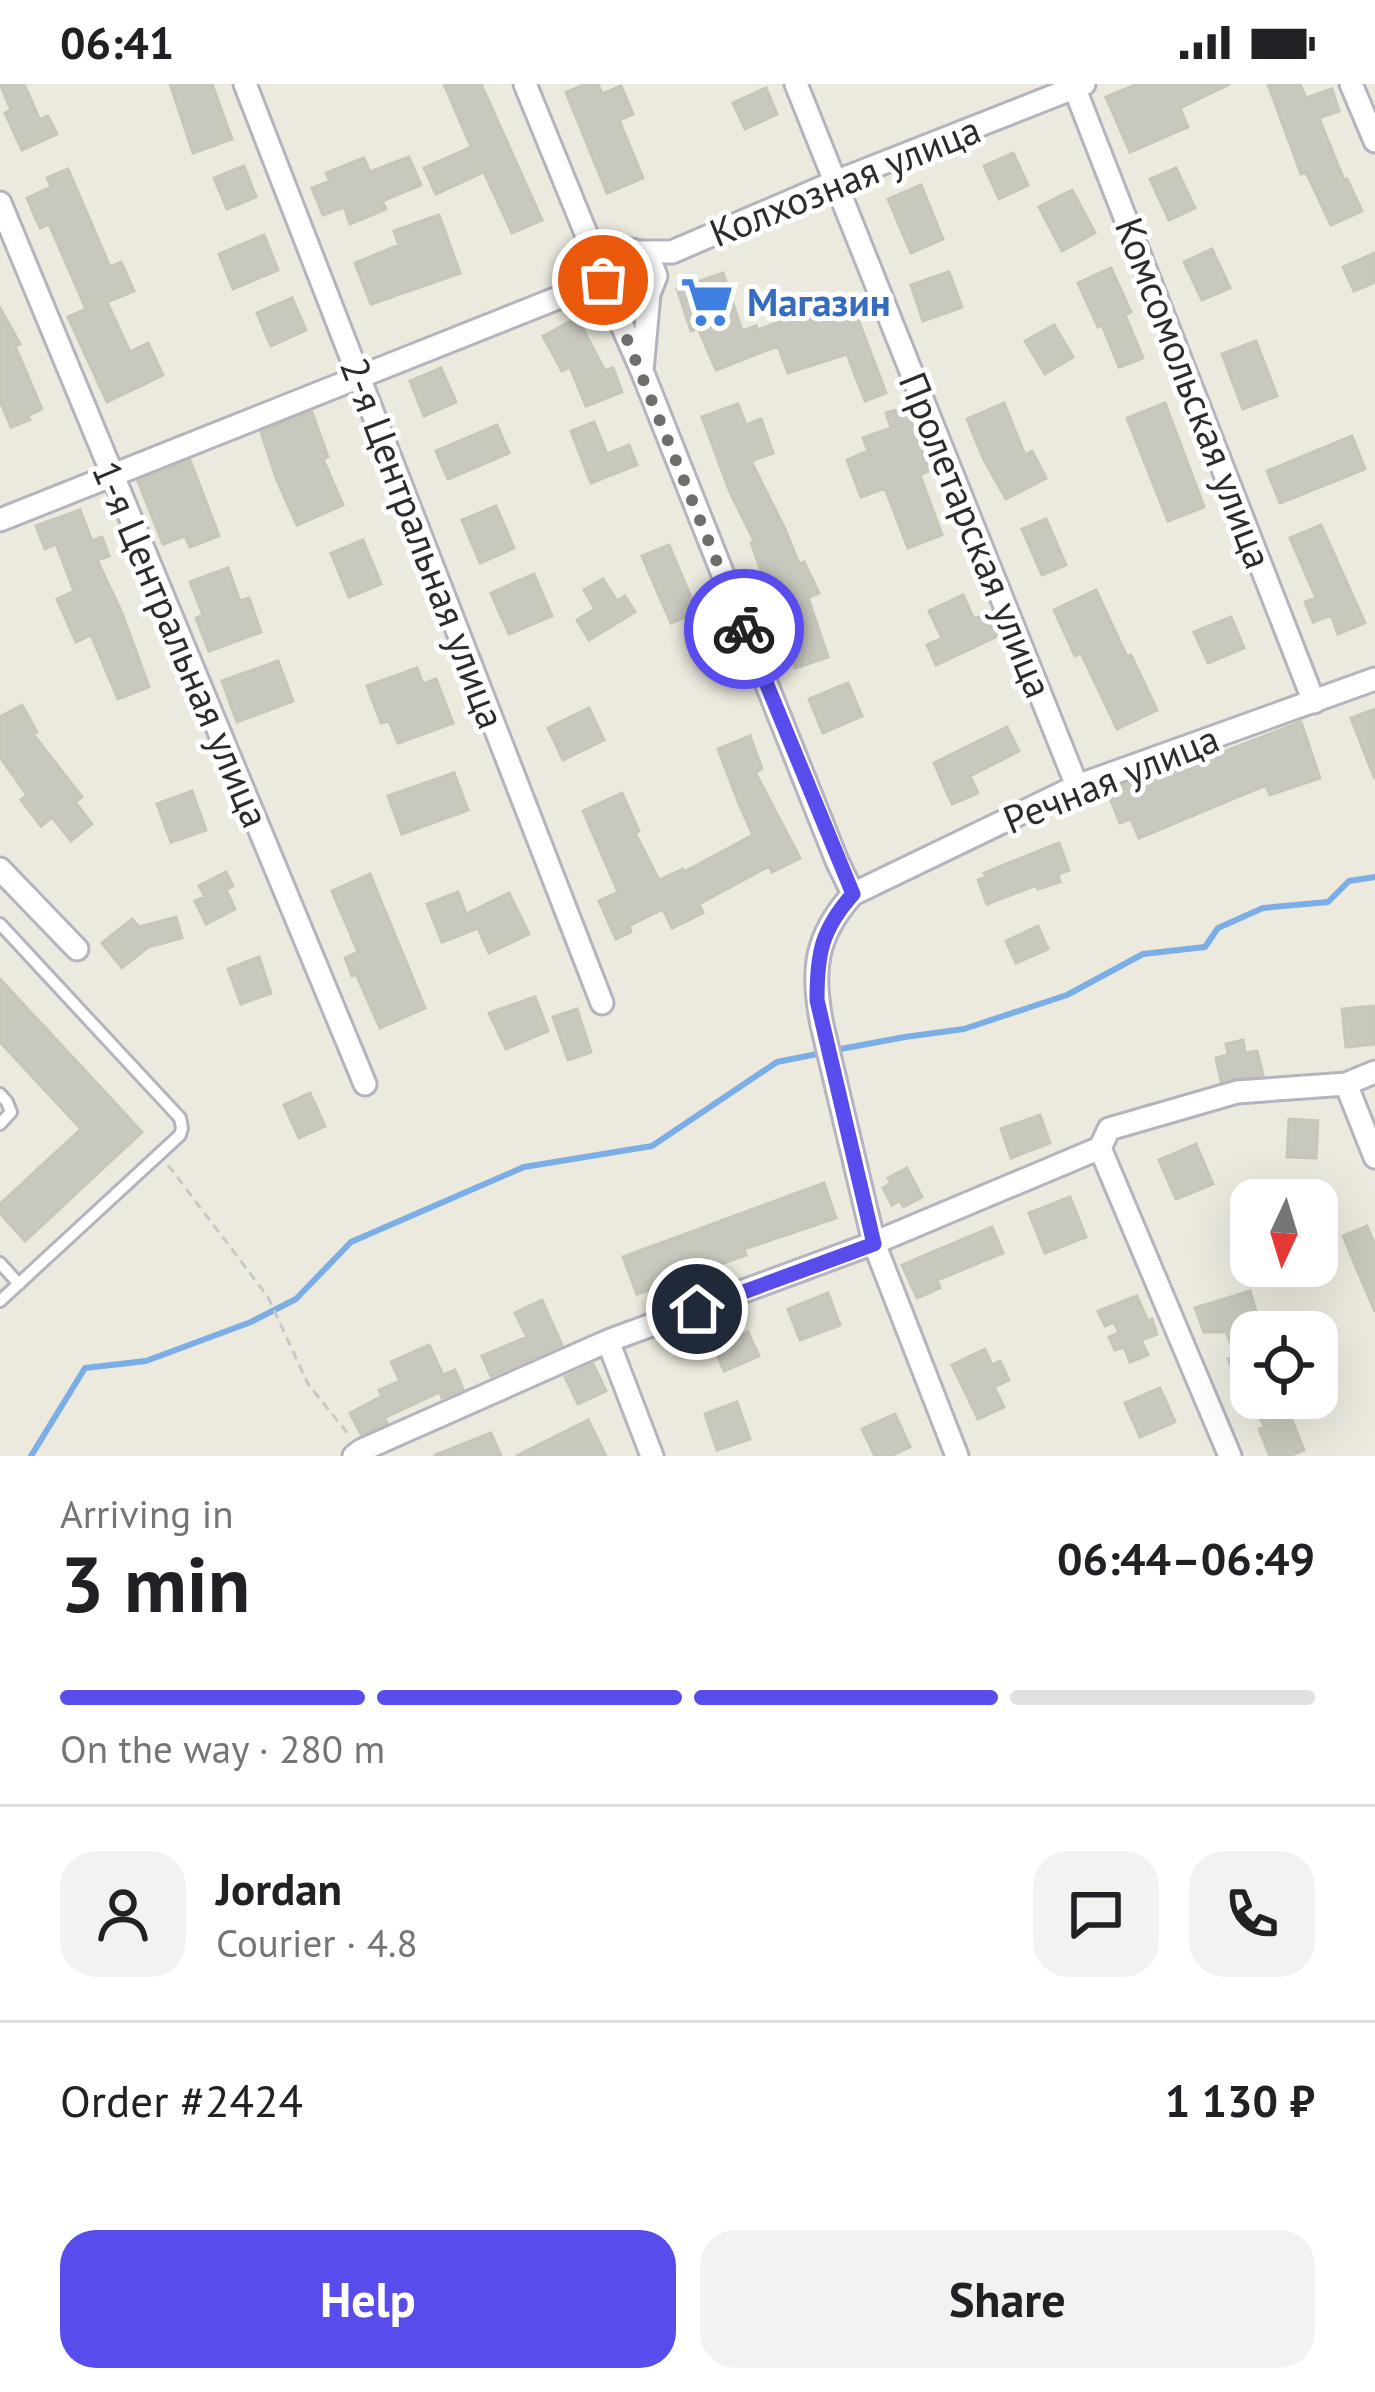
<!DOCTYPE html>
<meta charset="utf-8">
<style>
body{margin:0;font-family:"PT Sans",sans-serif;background:#f2f2f2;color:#202124;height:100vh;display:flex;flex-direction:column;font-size:45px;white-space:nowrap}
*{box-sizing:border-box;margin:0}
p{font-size:39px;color:#757577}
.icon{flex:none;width:66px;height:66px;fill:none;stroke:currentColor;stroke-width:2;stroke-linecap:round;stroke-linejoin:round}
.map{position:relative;height:1372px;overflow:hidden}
.drawer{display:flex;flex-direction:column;background:#fff;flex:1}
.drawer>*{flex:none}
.needle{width:78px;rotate:184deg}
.controls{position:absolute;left:1230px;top:1095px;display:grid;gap:24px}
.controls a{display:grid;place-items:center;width:108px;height:108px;border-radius:24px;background:#fff;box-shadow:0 12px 48px #0002;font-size:60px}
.pin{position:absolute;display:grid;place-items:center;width:102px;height:102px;color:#fff;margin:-51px;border:6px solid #fff;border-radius:50%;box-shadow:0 3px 12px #0007}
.courier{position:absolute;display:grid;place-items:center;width:120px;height:120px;margin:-60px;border:9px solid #594cec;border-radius:50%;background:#fff;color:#222;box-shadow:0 3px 15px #0007}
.summary em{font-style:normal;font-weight:800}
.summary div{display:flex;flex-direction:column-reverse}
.summary{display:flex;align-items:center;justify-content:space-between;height:204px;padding:0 60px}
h1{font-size:78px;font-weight:800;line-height:90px}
.bar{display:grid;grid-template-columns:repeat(4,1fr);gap:18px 12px;align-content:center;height:144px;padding:0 60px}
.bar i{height:15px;border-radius:9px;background:#e0e0e0}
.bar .active{background:#594cec}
.bar p{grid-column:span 4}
.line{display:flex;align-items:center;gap:30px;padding:0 60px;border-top:3px solid #e0e0e0}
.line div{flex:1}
.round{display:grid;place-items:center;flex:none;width:126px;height:126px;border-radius:36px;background:#f2f2f2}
.action{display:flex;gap:24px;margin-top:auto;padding:24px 60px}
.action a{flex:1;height:138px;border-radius:36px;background:#594cec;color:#fff;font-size:48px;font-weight:800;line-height:138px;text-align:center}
.action a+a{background:#f2f2f2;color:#202124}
.status{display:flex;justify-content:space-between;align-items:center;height:84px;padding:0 60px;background:#fff;direction:ltr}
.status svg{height:33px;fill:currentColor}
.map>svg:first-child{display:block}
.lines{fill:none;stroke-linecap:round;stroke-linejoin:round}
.stream{stroke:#7bade6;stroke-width:6}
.building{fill:#c8c8be;stroke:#c8c6b9;stroke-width:3}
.lane-casing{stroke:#b4b3be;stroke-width:16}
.street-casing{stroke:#b4b3be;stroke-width:27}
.path{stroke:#c8c8c8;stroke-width:3;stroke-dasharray:9 6;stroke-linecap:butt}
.lane{stroke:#fff;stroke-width:10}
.street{stroke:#fff;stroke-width:21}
.done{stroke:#6f6e6b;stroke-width:12;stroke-dasharray:0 21.6}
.route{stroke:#594cec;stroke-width:15}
.labels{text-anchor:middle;stroke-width:10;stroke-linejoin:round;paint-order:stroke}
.street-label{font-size:39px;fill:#2c2c2c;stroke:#fff}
.shop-label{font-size:39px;font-weight:bold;fill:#366cbe;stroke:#fff;text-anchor:start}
</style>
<div class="status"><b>06:41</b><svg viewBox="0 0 49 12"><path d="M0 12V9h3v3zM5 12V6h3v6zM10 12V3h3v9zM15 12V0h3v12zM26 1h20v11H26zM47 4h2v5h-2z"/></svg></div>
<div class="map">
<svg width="1375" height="1372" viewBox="0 0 1375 1372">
<rect width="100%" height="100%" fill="#eceadf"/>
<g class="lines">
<path class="stream" d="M835,966l70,-13 59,-8 103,-34 76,-41 62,-7 13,-19 45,-20 65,-6 21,-21 26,-4
M31,1372l54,-88 61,-7 105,-39 45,-23 55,-57 173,-75 128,-21 125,-84 45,-9"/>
</g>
<path class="building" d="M0,0h24l16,36 8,-4 9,18 -35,16 -17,-37 6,-3z
M170,0h42l20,55 -39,14z
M444,0h37l61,136 -30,13 -28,-61 -48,22 -12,-26 47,-21z
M587,0h11l4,10 19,-8 12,28 -14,6 24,58 -36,15 -41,-101z
M1137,0h93l-50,24 8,19 -58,25 -24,-55z
M1268,0h32l6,14 26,-9 7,22 -20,7 25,62 3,-1 15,32 -31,14 -25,-53 -5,2z
M766,4l11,26 -32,15 -12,-26z
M1013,69l15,32 -29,14 -15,-33z
M409,73l12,28 -39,16 4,8 -36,15 -6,-17 -21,8 -11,-27 18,-7 -4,-8 38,-15 6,14z
M244,82l12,31 -29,12 -13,-31z
M1176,84l19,40 -26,12 -19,-41z
M68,85l42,98 11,-5 13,29 -27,11 23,50 18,-9 15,32 -56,27 -39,-85 18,-8 -37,-85 -9,4 -13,-30 24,-11 -4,-9z
M921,101l22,54 -32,14 -23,-54z
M1072,106l23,43 -33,18 -23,-44z
M439,131l21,58 -89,31 -16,-41 44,-18 -5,-14z
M264,151l14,35 -45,19 -14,-35z
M1212,165l18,39 -28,12 -18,-38z
M1375,169v29l-21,9 -11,-24z
M1111,184l20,44 -6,3 18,43 -24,9 -17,-42 -4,2 -20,-44z
M949,188l13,35 -39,14 -12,-36z
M723,189l19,58 14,-5 1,4 31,-11 -3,-8 23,-8 6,17 39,-14 33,87 -21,8 -18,-47 -59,19 -10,-27 -62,24 -18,-42 -7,3 -14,-42z
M292,214l14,32 -35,16 -14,-33z
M0,224l20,36 -5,2 27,63 -14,6 2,5 -19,7 -11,-26z
M577,234l28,53 8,-3 9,24 -36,14 -16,-39 -8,4 -19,-35z
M1054,241l19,32 -28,17 -20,-33z
M1256,257l21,55 -34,13 -21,-55z
M441,284l15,34 -32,14 -14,-35z
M1004,319l21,52 7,-4 14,27 -40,21 -22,-39 -17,-41z
M1165,319l39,104 -36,14 -41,-103z
M738,320l8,21 15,-6 12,34 -22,8 34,68 14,35 5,-2 15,31 -11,5 20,59 -33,11 -12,-36 4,-1 -23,-51 -13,-38 3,-1 -25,-51 -27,-73z
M906,323l23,64 -9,4 22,60 -34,13 -23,-60 -24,9 -14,-37 21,-9 -5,-13 28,-10 -5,-15z
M312,328l16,45 -5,2 20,46 -46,20 -21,-47 -15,-46z
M594,338l13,32 22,-9 8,20 -46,18 -20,-52z
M497,341l12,28 -61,26 -12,-28z
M1352,352l13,33 -85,34 -13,-32z
M190,376l29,76 -29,11 -5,-11 -22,8 -25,-63z
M496,422l18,42 -34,15 -18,-43z
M80,426l12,31 10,-4 7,19 -12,4 25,53 27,74 -31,12 -27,-64 -15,7 -19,-43 17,-8 -18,-47 -11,5 -9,-23z
M1046,435l20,46 -24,10 -20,-46z
M1321,441l44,98 -27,11 -7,-19 -18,7 -8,-20 11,-4 -26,-60z
M363,456l18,44 -32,13 -18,-44z
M669,461l28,67 -26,11 -29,-67z
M228,484l12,33 9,-3 12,34 -52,19 -13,-33 7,-3 -13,-33z
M534,490l18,42 -43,18 -18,-41z
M603,495l14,22 8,-5 10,16 -46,28 -12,-20 18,-11 -11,-19z
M1096,506l31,67 4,-2 26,55 -40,19 -36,-76 -6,3 -21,-46z
M963,511l11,24 17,-7 9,23 -64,30 -9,-20 15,-7 -13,-27z
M1231,533l13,31 -36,15 -14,-31z
M278,577l15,40 -56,21 -15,-41z
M417,584l6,16 13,-5 17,44 -55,20 -9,-22 -8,2 -14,-37z
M848,599l14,33 -39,17 -14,-34z
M22,621l15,27 -4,2 49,63 -7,5 17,22 -21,17 -19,-24 -11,9 -20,-26 6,-5 -27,-38v-40z
M589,624l15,32 -41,20 -15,-32z
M1375,625v67l-1,1 -23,-59z
M1301,638l19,56 -50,17 -4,-10 -127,53 -8,-19 -11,4 -13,-32 60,-21 2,3z
M1007,643l12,24 -49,25 8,17 -26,11 -18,-41z
M750,652l12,33 -7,3 45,86 -28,14 -3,-6 -70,38 4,9 -31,15 -9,-19 -34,17 2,6 -15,7 -17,-38 19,-9 -35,-81 39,-18 17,38 -4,2 24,47 24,-11 1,3 69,-37 -14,-31 -21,-55z
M454,689l14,37 -66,24 -14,-38z
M192,707l14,39 -35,12 -14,-38z
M1059,759l10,27 -11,4 2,8 -22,7 -1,-4 -50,19 -9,-24 8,-3 -2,-4z
M226,788l7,14 -7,4 9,19 -29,15 -11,-23 10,-4 -6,-11z
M370,790l55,134 -45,20 -24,-54 -4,2 -7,-18 13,-6 -26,-61z
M458,808l8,22 43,-21 20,41 -40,19 -11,-25 -36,14 -15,-38z
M176,833l6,21 -34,9 -26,21 -20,-25 30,-24 7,8z
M1038,842l10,23 -32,14 -10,-22z
M259,873l12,36 -30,11 -13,-35z
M0,895l142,153 -117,109 -25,-28v-9l81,-75 -81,-87z
M535,913l13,34 -42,18 -17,-36z
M1375,922v38l-29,3 -4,-38z
M577,925l14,43 -23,8 -15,-43z
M1243,956l2,13 12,-2 6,24 -42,6 -5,-23 12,-3 -2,-11z
M310,1009l15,33 -26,12 -15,-33z
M1040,1031l10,28 -39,15 -10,-29z
M1289,1035l29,2 -2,37 -29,-1z
M1196,1060l17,40 -37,15 -17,-39z
M907,1084l15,29 -19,10 -3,-7 -8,5 -9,-17 8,-5 -3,-5z
M824,1099l12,35 -92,31 2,6 -109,39 -14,-37z
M1070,1113l16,40 -41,16 -16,-40z
M1367,1142l8,19v67l-32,-76z
M992,1143l11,26 -66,27 3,8 -23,10 -15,-33z
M1250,1207l12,41h-11l-1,60 -6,-15 -7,3 -9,-21 8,-3 -10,-24h-22l-9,-24z
M828,1209l12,32 -40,15 -12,-31z
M1137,1212l11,25 4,-2 5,15 -16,6 7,15 -18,7 -6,-15 -9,3 -6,-13 10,-4 -5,-11 -9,4 -7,-15z
M542,1216l20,45 -71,31 -9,-20 45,-19 -12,-24z
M748,1248l11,24 -35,15 -10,-24z
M429,1261l14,30 12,-5 8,19 -21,9 -2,-6 -56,26 3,5 -26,11 -11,-21 32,-17 -3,-6 21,-9 -9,-19z
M985,1265l7,16 8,-4 9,19 -15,7 10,20 -26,12 -26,-54z
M593,1280l13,27 -28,13 -13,-27z
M1160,1304l15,34 -35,15 -15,-34z
M1252,1314h31l21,52 -15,6h-19l-11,-27 5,-2z
M737,1318l13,37 -33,11 -12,-36z
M895,1330l15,33 -20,9h-15l-13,-27z
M588,1336l18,36h-90z
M491,1349l10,23h-66v-1z"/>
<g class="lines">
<g class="lane-casing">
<path id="lane" d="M0,840l180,194 2,10 -2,7 -180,166
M0,1010l7,8 4,10 -11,12
M0,1179l19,21"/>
</g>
<g class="street-casing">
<path id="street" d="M245,0l357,919
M525,0l78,191
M796,0l281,702
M1073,0l241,618
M1351,0l24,57
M0,119l365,881
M642,168h30l163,-70 249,-98
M642,287l7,-77 7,-18 -7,-18c-15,-12 -29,-11 -42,3l-4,14 3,14 36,82 195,490 16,33
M0,436l603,-240
M0,785l77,80
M1346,1000l29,73
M1100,1064l130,308
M1100,1064l9,-19 128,-37 109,-8 29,-12
M608,1257l44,115
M354,1372l8,-6 246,-109 266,-98 226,-95
M957,1372l-83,-213 -52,-218c-11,-55 -7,-89 31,-131l224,-108 298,-107"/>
</g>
<path class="path" d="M168,1081l100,132 40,87 41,51"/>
<use href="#lane" class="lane"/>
<use href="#street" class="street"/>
</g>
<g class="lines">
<path class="done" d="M603,196l141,349"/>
<path class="route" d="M697,1225l177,-65 -57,-244c0,-46 4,-70 36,-106l-109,-265"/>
</g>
<defs>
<g id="supermarket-bare" transform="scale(4.14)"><path d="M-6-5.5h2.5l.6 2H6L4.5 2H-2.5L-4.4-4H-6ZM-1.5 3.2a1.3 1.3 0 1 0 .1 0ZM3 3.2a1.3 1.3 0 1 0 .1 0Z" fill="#3f7fe0" stroke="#fff" stroke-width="2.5" paint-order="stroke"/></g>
</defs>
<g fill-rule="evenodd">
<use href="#supermarket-bare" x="707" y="218"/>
</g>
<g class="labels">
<g class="street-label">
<text transform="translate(845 97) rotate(-22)" y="14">Колхозная улица</text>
<text transform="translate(1194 309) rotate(69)" y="14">Комсомольская улица</text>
<text transform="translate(976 451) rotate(68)" y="14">Пролетарская улица</text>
<text transform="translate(423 459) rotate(69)" y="14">2-я Центральная улица</text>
<text transform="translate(181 560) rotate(67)" y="14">1-я Центральная улица</text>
<text transform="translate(1111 695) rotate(-22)" y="14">Речная улица</text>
</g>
<g class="shop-label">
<text x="747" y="232">Магазин</text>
</g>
</g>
</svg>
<div class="controls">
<a><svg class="needle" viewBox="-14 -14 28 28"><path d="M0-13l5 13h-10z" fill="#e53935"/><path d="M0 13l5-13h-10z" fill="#757577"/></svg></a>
<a><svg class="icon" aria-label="locate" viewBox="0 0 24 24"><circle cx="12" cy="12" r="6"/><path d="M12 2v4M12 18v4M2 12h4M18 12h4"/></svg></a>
</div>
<div class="pin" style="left:603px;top:196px;background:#ea580c"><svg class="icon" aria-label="bag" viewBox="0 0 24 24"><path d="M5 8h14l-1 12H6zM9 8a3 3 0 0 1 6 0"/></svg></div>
<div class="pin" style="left:697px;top:1225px;background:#1f2937"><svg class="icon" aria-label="home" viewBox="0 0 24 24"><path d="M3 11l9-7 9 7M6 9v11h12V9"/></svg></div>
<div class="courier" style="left:744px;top:545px"><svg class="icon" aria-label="bike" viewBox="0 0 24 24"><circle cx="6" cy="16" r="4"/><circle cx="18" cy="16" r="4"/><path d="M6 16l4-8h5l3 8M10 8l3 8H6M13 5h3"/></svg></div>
</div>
<section class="drawer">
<div class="summary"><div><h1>3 min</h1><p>Arriving in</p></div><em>06:44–06:49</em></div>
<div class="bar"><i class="active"></i><i class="active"></i><i class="active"></i><i></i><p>On the way · 280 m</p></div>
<div class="line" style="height:216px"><a class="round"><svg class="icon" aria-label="person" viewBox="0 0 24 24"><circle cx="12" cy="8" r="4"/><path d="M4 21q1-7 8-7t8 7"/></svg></a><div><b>Jordan</b><p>Courier · 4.8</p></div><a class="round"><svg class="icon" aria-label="chat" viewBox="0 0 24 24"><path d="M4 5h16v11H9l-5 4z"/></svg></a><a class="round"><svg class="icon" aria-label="phone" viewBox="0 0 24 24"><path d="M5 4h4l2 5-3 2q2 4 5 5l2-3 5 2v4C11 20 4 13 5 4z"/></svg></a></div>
<div class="line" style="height:156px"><div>Order #2424</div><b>1 130 ₽</b></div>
<div class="action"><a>Help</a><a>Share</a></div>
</section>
